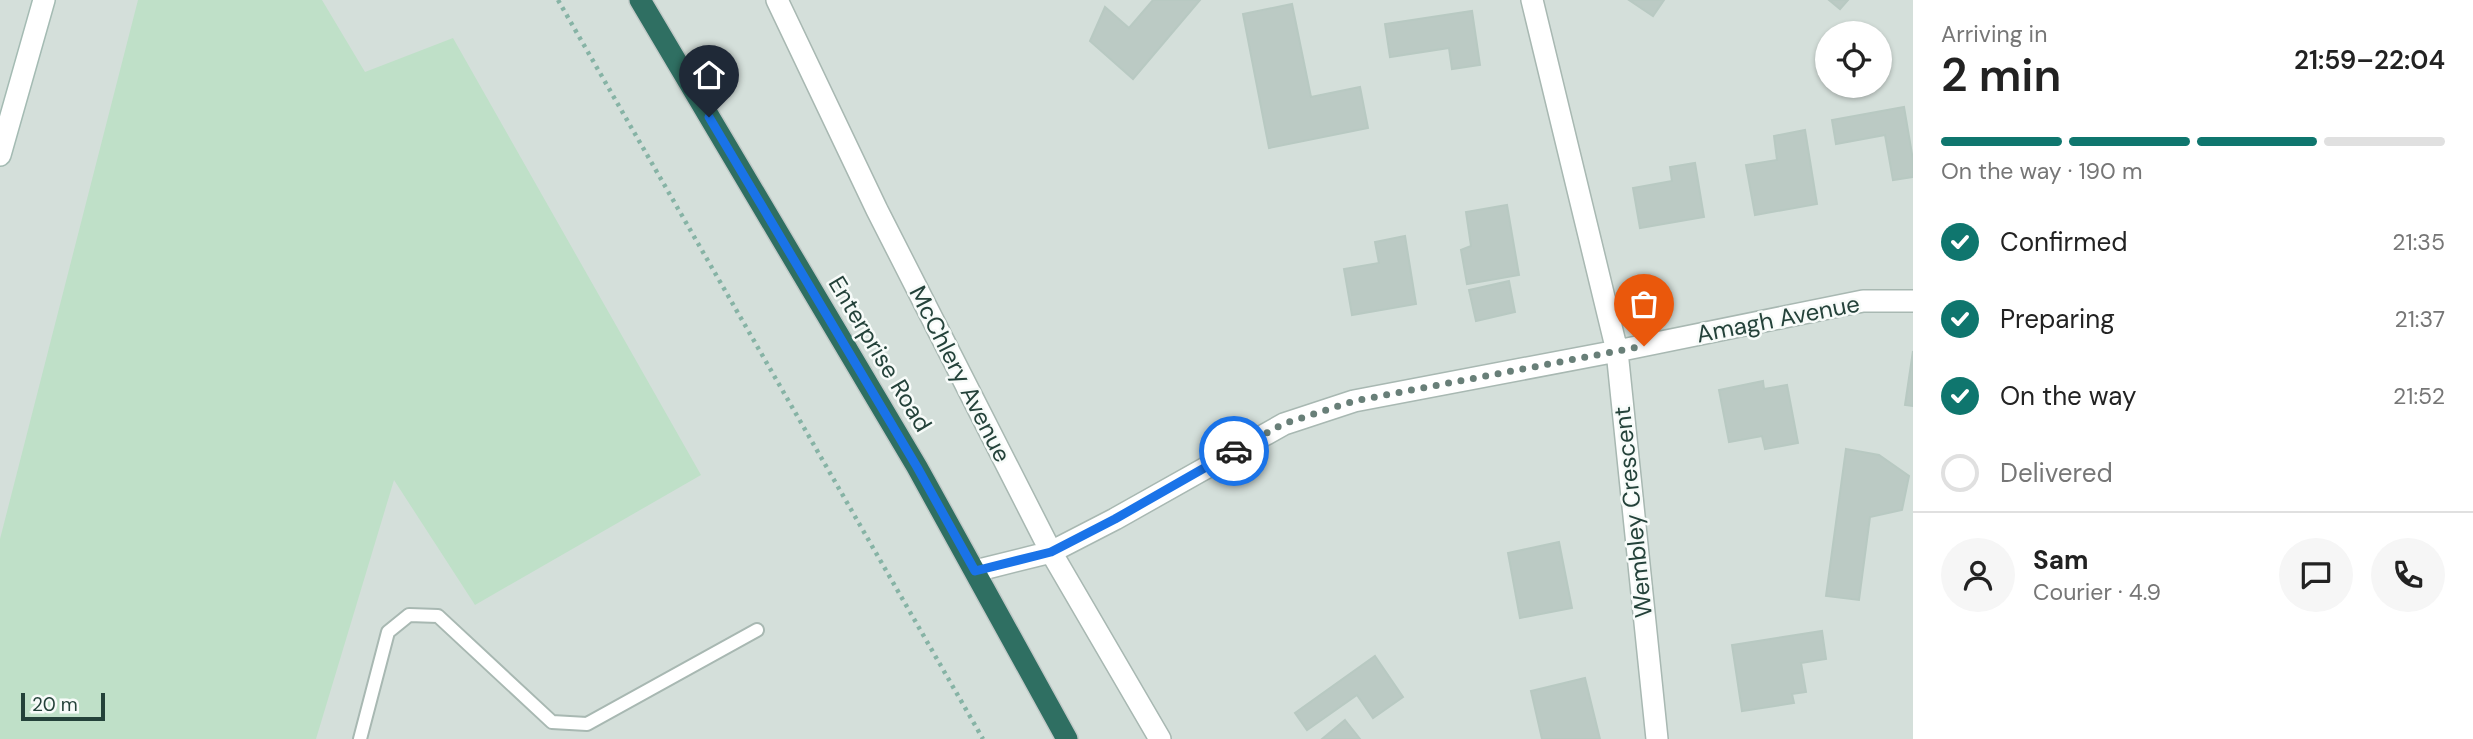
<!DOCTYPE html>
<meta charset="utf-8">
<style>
body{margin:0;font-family:"DM Sans",sans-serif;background:#f6f6f6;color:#222;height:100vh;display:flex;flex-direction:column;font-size:26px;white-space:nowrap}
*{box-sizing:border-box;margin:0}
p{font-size:23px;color:#767676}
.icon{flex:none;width:38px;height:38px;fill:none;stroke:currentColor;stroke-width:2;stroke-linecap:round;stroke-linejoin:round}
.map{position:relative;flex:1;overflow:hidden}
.details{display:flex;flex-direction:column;background:#fff;width:560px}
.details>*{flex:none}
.buttons{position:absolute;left:1815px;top:21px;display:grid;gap:14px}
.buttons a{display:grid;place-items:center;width:77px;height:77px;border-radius:50%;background:#fff;box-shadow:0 2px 5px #0004;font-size:35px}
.scale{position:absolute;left:21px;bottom:18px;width:84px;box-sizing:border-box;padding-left:7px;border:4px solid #24423a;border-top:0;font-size:19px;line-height:24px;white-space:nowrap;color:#24423a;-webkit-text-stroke:5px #f7fbf9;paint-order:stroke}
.pin{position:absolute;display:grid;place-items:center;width:60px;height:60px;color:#fff;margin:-72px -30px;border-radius:50% 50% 50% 0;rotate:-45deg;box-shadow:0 0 7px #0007}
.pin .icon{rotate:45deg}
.courier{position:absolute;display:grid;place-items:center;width:70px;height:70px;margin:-35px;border:5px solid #1a73e8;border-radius:50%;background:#fff;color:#222;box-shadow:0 2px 9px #0007}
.headline em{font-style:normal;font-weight:600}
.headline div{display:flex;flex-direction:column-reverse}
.headline{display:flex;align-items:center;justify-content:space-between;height:119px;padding:0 28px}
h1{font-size:46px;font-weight:600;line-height:52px}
.bar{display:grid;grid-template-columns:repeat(4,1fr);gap:10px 7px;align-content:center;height:84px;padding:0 28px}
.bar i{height:9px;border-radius:5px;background:#e0e0e0}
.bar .on{background:#0f766e}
.bar p{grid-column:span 4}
.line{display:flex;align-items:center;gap:18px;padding:0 28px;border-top:2px solid #e0e0e0}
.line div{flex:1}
.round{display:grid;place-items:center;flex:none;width:74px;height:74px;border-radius:37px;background:#f6f6f6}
ol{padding:0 28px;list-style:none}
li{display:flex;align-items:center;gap:21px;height:77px}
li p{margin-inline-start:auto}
li .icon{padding:7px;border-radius:50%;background:#0f766e;color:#fff;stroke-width:4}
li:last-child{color:#767676}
li i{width:38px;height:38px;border:4px solid #e0e0e0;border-radius:50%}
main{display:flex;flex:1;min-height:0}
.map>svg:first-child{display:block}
.built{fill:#d4dfda;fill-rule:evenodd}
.green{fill:#bfe0c8}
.building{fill:#bbcac4;stroke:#b8c9c2;stroke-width:2}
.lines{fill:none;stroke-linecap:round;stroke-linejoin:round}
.lane-casing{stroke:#a8b8b2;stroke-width:16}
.street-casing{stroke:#a8b8b2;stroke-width:24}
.secondary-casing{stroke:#a4bbb3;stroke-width:24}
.highway-casing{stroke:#c2cac8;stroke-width:24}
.path{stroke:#86b3a5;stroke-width:4.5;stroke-dasharray:3.5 5;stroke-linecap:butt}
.lane{stroke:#fff;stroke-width:12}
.street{stroke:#fff;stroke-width:21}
.secondary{stroke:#fff;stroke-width:21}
.highway{stroke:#2f6f62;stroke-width:21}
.done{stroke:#687f78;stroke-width:7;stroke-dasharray:0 12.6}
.route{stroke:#1a73e8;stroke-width:9}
.labels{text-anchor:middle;stroke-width:5;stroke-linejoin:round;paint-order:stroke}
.street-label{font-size:24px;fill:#24423a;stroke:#f7fbf9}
</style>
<main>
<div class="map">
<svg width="1913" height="739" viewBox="0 0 1913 739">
<rect width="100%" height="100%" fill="#e6efeb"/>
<path class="built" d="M0,0h1913v739h-1913zM1827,33h53v53h-53z"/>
<path class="green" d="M138,0h184l43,72 88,-34 248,437 -226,130 -81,-125 -78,259h-316v-200z"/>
<path class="building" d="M1153,0h47l-67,79 -43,-38 15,-34 24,21z
M1629,0h35l-11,16z
M1829,0h19l-8,9z
M1292,4l19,93 49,-10 8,41 -99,20 -26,-134z
M1472,11l8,54 -28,4 -3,-21 -59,9 -5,-33z
M1904,107l9,53v17l-20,3 -8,-45 -49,9 -4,-24z
M1805,130l12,74 -62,11 -9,-50 31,-5 -3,-24z
M1695,163l9,54 -64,11 -7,-40 39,-7 -2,-14z
M1507,205l12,70 -52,9 -6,-34 10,-4 -5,-34z
M1405,236l11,68 -64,11 -8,-46 35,-6 -4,-21z
M1509,281l6,31 -39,9 -7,-31z
M1913,351v55l-8,-1z
M1763,381l1,8 23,-4 11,58 -33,6 -3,-13 -33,6 -10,-52z
M1846,449l33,6 30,21 -7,34 -32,7 -11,83 -33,-4z
M1559,542l13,66 -52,10 -12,-65z
M1822,631l4,28 -25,4 5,29 -14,2 2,9 -52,8 -10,-66z
M1375,656l28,41 -30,21 -16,-23 -50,35 -12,-17z
M1585,678l15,61h-58l-11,-48z
M1345,720l15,19h-38z"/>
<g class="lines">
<g class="lane-casing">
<path id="lane" d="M360,739l28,-107 21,-17 29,1 114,106 35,2 170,-94"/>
</g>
<g class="street-casing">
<path id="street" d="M777,0l100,210 174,342 109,187
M1532,0l85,351 40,388
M975,571l76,-19 64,-33 169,-95 70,-23 263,-50 246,-50h50"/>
</g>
<g class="secondary-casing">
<path id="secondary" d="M0,155l44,-155"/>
</g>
<g class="highway-casing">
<path id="highway" d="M640,0l277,467 150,272"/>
</g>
<path class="path" d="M558,0l425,739"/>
<use href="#lane" class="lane"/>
<use href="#street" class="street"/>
<use href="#secondary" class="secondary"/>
<use href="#highway" class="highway"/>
</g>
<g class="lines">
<path class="done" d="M1234,451l49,-27 71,-23 290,-55"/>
<path class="route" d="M709,117l208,350 58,104 76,-19 64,-33 119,-68"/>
</g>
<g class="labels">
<g class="street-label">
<text transform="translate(1778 319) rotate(-11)" y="8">Amagh Avenue</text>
<text transform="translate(880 354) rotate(59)" y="8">Enterprise Road</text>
<text transform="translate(960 374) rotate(63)" y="8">McChlery Avenue</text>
<text transform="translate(1633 512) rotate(-96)" y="8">Wembley Crescent</text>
</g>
</g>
</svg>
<div class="buttons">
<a><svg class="icon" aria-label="locate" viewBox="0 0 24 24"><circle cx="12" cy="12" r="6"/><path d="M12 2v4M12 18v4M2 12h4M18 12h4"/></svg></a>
</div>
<div class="scale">20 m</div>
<div class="pin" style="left:1644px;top:346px;background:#ea580c"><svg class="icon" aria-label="bag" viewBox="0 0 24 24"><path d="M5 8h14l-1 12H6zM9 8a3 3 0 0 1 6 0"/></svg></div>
<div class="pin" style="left:709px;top:117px;background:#1f2937"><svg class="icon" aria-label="home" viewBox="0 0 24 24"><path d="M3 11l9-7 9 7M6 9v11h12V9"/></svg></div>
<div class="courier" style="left:1234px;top:451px"><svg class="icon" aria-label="car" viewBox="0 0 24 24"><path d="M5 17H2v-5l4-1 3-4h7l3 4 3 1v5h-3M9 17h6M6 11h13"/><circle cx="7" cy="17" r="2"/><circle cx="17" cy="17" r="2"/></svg></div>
</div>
<section class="details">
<div class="headline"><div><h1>2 min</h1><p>Arriving in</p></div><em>21:59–22:04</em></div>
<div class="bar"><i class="on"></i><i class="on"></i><i class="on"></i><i></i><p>On the way · 190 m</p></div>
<ol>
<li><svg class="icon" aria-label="check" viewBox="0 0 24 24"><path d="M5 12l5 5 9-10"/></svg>Confirmed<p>21:35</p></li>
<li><svg class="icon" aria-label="check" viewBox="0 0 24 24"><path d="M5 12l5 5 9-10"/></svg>Preparing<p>21:37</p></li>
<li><svg class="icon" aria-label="check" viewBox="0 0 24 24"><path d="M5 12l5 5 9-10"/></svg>On the way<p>21:52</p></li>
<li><i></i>Delivered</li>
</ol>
<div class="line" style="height:126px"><a class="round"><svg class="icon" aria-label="person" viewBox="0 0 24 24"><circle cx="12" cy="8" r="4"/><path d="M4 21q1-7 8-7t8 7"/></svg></a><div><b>Sam</b><p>Courier · 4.9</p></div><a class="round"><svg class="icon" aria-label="chat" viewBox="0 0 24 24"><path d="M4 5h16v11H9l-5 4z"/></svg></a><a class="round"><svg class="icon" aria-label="phone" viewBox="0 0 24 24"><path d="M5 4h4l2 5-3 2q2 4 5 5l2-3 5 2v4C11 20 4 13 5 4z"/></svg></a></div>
</section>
</main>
